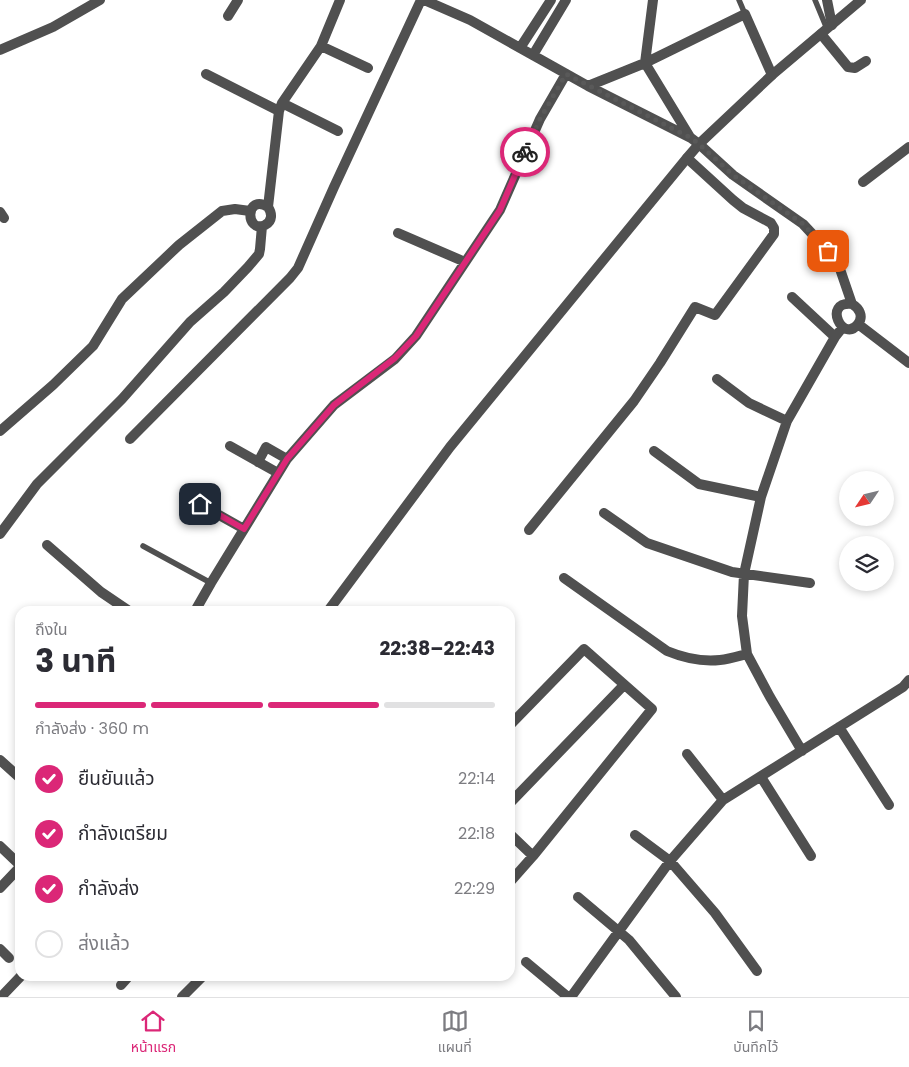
<!DOCTYPE html>
<html lang="th">
<meta charset="utf-8">
<style>
body{margin:0;font-family:Poppins,"Noto Sans Thai",sans-serif;background:#f7f7f7;color:#2b2b33;height:100vh;display:flex;flex-direction:column;font-size:19px;white-space:nowrap}
*{box-sizing:border-box;margin:0}
p{font-size:16px;color:#7c7c81}
.icon{flex:none;width:28px;height:28px;fill:none;stroke:currentColor;stroke-width:2;stroke-linecap:round;stroke-linejoin:round}
.map{position:relative;flex:1;overflow:hidden}
.sheet{position:absolute;left:15px;top:606px;width:500px;height:375px;display:flex;flex-direction:column;background:#fff;border-radius:15px;box-shadow:0 2px 8px #0003}
.sheet>*{flex:none}
.needle{width:32px;rotate:235deg}
.tools{position:absolute;left:839px;top:471px;display:grid;gap:10px}
.tools a{display:grid;place-items:center;width:55px;height:55px;border-radius:50%;background:#fff;box-shadow:0 2px 8px #0003;font-size:25px}
.pin{position:absolute;display:grid;place-items:center;width:42px;height:42px;color:#fff;margin:-21px;border-radius:10px;box-shadow:0 2px 8px #0006}
.courier{position:absolute;display:grid;place-items:center;width:50px;height:50px;margin:-25px;border:4px solid #db2777;border-radius:50%;background:#fff;color:#222;box-shadow:0 1px 6px #0007}
.headline em{font-style:normal;font-weight:700}
.headline div{display:flex;flex-direction:column-reverse}
.headline{display:flex;align-items:center;justify-content:space-between;height:85px;padding:0 20px}
h1{font-size:32px;font-weight:700;line-height:38px}
.bar{display:grid;grid-template-columns:repeat(4,1fr);gap:8px 5px;align-content:center;height:60px;padding:0 20px}
.bar i{height:6px;border-radius:4px;background:#e1e1e2}
.bar .current{background:#db2777}
.bar p{grid-column:span 4}
ol{padding:0 20px;list-style:none}
li{display:flex;align-items:center;gap:15px;height:55px}
li p{margin-inline-start:auto}
li .icon{padding:5px;border-radius:50%;background:#db2777;color:#fff;stroke-width:4}
li:last-child{color:#7c7c81}
li i{width:28px;height:28px;border:2px solid #e1e1e2;border-radius:50%}
.menu{display:flex;justify-content:space-around;align-items:center;height:70px;border-top:1px solid #e1e1e2;background:#fff;font-size:14px;color:#7c7c81}
.menu a{display:grid;justify-items:center;gap:2px}
.menu .current{color:#db2777}
.map>svg:first-child{display:block}
.lines{fill:none;stroke-linecap:round;stroke-linejoin:round}
.service{stroke:#505050;stroke-width:5.5}
.minor{stroke:#505050;stroke-width:10}
.tertiary{stroke:#505050;stroke-width:10}
.done{stroke:#595959;stroke-width:5;stroke-dasharray:0 9}
.route{stroke:#db2777;stroke-width:6}
</style>
<div class="map">
<svg width="909" height="997" viewBox="0 0 909 997">
<rect width="100%" height="100%" fill="#fff"/>
<g class="lines">
<path class="service" d="M739,0l6,14
M815,0l12,29
M143,546l68,37"/>
<path class="minor" d="M424,0l46,20 118,66 103,52 8,6 34,31 70,49 25,27 12,18 12,35c7,4 12,12 6,20 -15,20 -36,-23 -6,-20
M827,0l5,25
M228,16l10,-16
M821,34l27,33 7,1 11,-7
M321,46l47,22
M520,48l31,-48
M0,50l53,-23 47,-27
M533,55l33,-55
M645,63l100,-49 27,61
M645,63l8,-63
M206,74l73,37
M588,86l57,-23 45,74
M282,103l56,28
M863,182l46,-35
M268,207c-23,-14 -23,27 -3,18 8,-4 7,-12 3,-18l11,-96 3,-8 39,-57 19,-46
M0,212l4,6
M398,233l67,29
M792,297l43,40
M858,324l51,39
M717,379l32,24 38,18
M0,431l53,-46 40,-39 29,-47 57,-54 43,-34 13,-2 15,2
M130,439l160,-161 8,-10 36,-81 87,-187
M230,446l48,27
M654,451l45,33 62,13
M258,462l8,-15 21,12
M185,496l59,33
M604,513l43,30 85,29 78,11
M529,530l105,-129 26,-38 35,-56 20,8 59,-81v-6l-3,-5 -28,-15 -10,-8 -46,-42
M0,534l37,-50 85,-85 68,-77 34,-30 24,-25 11,-13 1,-5 2,-23
M47,545l54,47 28,19
M564,578l103,73c17,7 35,11 53,9 9,-1 19,-4 27,-6
M195,611l16,-28 76,-124 47,-54 61,-46 21,-23 84,-126 40,-91 26,-45
M510,725l74,-76 68,60 -119,147 -23,26
M839,727l50,78
M802,751l-32,-54 -23,-43 -5,-38 2,-42 17,-77 26,-76 48,-84 8,-10
M687,754l36,46
M0,760l20,18
M761,777l50,79
M510,803l114,-118
M510,834l23,22
M635,835l35,26 45,52 42,58
M0,846l20,19
M0,888l20,-21
M578,897l51,43 47,57
M0,949l9,9
M526,962l42,35
M121,985l8,-9
M182,997l21,-21
M571,997l99,-136 53,-61 180,-113 6,-7"/>
<path class="tertiary" d="M328,611l122,-164 237,-289 12,-14 73,-69 89,-75
M1,997l20,-21"/>
</g>
<g class="lines">
<path class="done" d="M525,152l15,-33 26,-45 125,64 8,6 34,31 70,49 25,27"/>
<path class="route" d="M200,504l44,25 43,-70 47,-54 61,-47 21,-22 84,-126 25,-58"/>
</g>
</svg>
<div class="tools">
<a><svg class="needle" viewBox="-14 -14 28 28"><path d="M0-13l5 13h-10z" fill="#e53935"/><path d="M0 13l5-13h-10z" fill="#7c7c81"/></svg></a>
<a><svg class="icon" aria-label="layers" viewBox="0 0 24 24"><path d="M12 4l9 5-9 5-9-5zM3 14l9 5 9-5"/></svg></a>
</div>
<div class="pin" style="left:828px;top:251px;background:#ea580c"><svg class="icon" aria-label="bag" viewBox="0 0 24 24"><path d="M5 8h14l-1 12H6zM9 8a3 3 0 0 1 6 0"/></svg></div>
<div class="pin" style="left:200px;top:504px;background:#1f2937"><svg class="icon" aria-label="home" viewBox="0 0 24 24"><path d="M3 11l9-7 9 7M6 9v11h12V9"/></svg></div>
<div class="courier" style="left:525px;top:152px"><svg class="icon" aria-label="bike" viewBox="0 0 24 24"><circle cx="6" cy="16" r="4"/><circle cx="18" cy="16" r="4"/><path d="M6 16l4-8h5l3 8M10 8l3 8H6M13 5h3"/></svg></div>
<section class="sheet">
<div class="headline"><div><h1>3 นาที</h1><p>ถึงใน</p></div><em>22:38–22:43</em></div>
<div class="bar"><i class="current"></i><i class="current"></i><i class="current"></i><i></i><p>กำลังส่ง · 360 m</p></div>
<ol>
<li><svg class="icon" aria-label="check" viewBox="0 0 24 24"><path d="M5 12l5 5 9-10"/></svg>ยืนยันแล้ว<p>22:14</p></li>
<li><svg class="icon" aria-label="check" viewBox="0 0 24 24"><path d="M5 12l5 5 9-10"/></svg>กำลังเตรียม<p>22:18</p></li>
<li><svg class="icon" aria-label="check" viewBox="0 0 24 24"><path d="M5 12l5 5 9-10"/></svg>กำลังส่ง<p>22:29</p></li>
<li><i></i>ส่งแล้ว</li>
</ol>
</section>
</div>
<nav class="menu">
<a class="current"><svg class="icon" aria-label="home" viewBox="0 0 24 24"><path d="M3 11l9-7 9 7M6 9v11h12V9"/></svg>หน้าแรก</a>
<a><svg class="icon" aria-label="map" viewBox="0 0 24 24"><path d="M3 6l6-2 6 2 6-2v14l-6 2-6-2-6 2zM9 4v14M15 6v14"/></svg>แผนที่</a>
<a><svg class="icon" aria-label="saved" viewBox="0 0 24 24"><path d="M7 4h10v16l-5-4-5 4z"/></svg>บันทึกไว้</a>
</nav>
